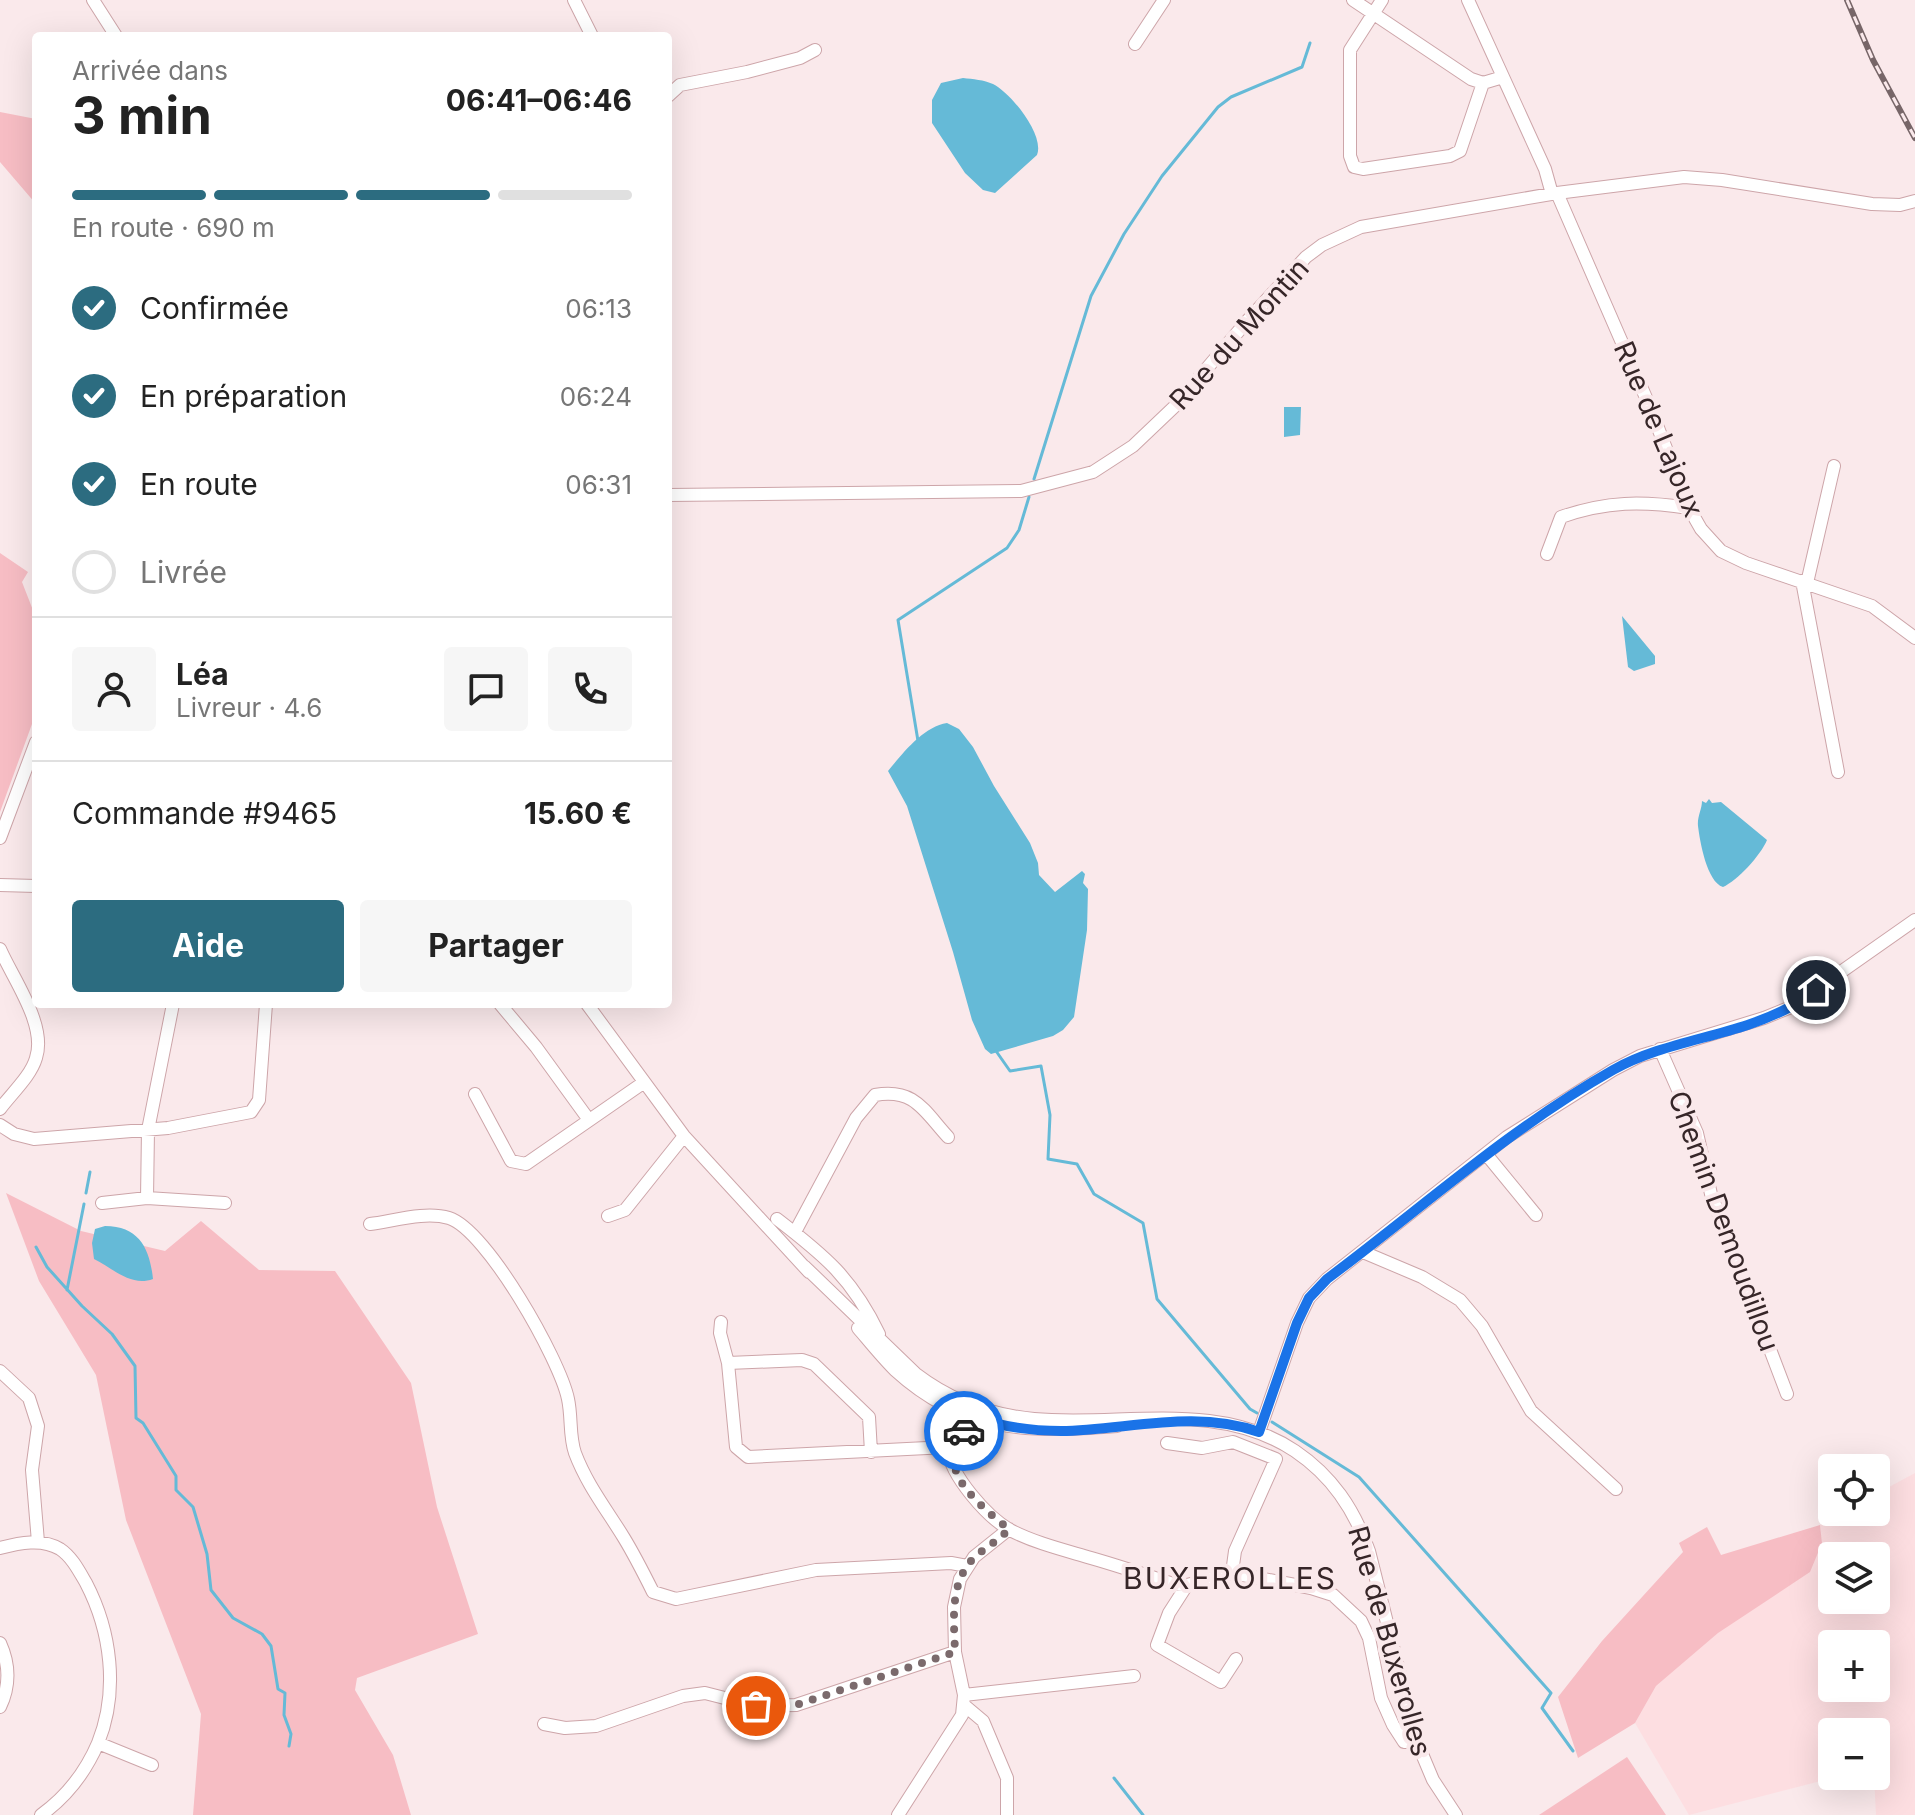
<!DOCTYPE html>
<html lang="fr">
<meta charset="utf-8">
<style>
body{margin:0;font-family:Inter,sans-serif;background:#f6f6f6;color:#222;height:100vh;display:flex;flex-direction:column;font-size:30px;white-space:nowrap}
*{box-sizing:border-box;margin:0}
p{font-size:26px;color:#767676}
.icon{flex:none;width:44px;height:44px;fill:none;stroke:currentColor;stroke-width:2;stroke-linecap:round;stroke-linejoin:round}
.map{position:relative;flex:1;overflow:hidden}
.drawer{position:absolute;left:32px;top:32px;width:640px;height:976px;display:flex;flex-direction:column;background:#fff;border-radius:8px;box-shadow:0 8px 32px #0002}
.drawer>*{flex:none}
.fabs{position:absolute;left:1818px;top:1454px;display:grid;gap:16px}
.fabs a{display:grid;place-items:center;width:72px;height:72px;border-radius:8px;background:#fff;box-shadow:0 8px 32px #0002;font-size:40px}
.pin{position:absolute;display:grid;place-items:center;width:68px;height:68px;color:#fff;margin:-34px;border:4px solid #fff;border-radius:50%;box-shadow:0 2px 8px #0007}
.courier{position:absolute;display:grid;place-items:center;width:80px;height:80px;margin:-40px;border:6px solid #1a73e8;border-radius:50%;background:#fff;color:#222;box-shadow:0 2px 10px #0007}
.summary em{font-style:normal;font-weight:700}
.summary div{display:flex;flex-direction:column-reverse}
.summary{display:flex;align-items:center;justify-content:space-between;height:136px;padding:0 40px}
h1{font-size:52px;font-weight:700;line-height:60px}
.bar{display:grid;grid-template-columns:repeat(4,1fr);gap:12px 8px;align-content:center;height:96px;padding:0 40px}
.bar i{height:10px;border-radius:6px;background:#e0e0e0}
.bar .selected{background:#2c6c80}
.bar p{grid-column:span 4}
.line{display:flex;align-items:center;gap:20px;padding:0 40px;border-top:2px solid #e0e0e0}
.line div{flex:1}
.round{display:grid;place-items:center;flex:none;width:84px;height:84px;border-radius:8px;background:#f6f6f6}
ol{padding:0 40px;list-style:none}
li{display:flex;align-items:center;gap:24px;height:88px}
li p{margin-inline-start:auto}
li .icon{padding:8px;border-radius:50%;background:#2c6c80;color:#fff;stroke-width:4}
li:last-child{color:#767676}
li i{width:44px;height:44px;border:4px solid #e0e0e0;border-radius:50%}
.primary-button{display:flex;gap:16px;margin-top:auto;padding:16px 40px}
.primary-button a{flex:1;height:92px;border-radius:8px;background:#2c6c80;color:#fff;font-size:32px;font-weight:700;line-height:92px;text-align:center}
.primary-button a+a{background:#f6f6f6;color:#222}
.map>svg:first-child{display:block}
.built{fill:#fddee1;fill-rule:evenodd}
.green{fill:#f7bdc4}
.water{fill:#65bad7}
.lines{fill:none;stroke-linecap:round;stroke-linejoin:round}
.stream{stroke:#65bad7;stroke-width:3}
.minor-casing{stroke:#cda5a9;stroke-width:14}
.minor{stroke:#fff;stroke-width:12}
.rail-casing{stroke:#776668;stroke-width:6}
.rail{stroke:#fae9eb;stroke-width:3;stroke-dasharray:9;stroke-linecap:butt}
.done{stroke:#7b6a6c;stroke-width:8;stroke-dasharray:0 14.4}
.route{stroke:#1a73e8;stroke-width:10}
.labels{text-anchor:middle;stroke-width:8;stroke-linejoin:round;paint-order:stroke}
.street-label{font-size:28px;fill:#362628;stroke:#fae9eb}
.neighbourhood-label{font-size:30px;letter-spacing:2px;fill:#362628;stroke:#fae9eb}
</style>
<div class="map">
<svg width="1915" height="1815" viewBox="0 0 1915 1815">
<rect width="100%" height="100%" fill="#fae9eb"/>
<path class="built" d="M1915,1473v342h-39l-2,-39 2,-44h-44v44h8l-151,39 -54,-92 21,-37 166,-143 -2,-18 23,-13h33v-18zM1832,1556h44v44h-44zM1832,1644h44v44h-44z"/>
<path class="green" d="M0,112l36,7v85l-36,-42z
M0,553l28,19 -6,10 14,36v95l-36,99z
M6,1193l75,38 84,20 36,-30 58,49 76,1 76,112 26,124 41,127 -121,44 -2,12 38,65 18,60h-218l8,-101 -75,-194 -30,-145 -57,-94z
M1820,1525l2,18 -12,29 -92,61 -62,53 -21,37 -57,35 -20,-61 44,-56 81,-89 -4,-9 28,-16 14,28z
M1627,1757l39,58h-127z"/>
<path class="water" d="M963,78c10,1 21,2 30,6 18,9 52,51 44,71l-42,38 -12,-3 -18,-17 -33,-50v-23l9,-17z
M1284,407h17l-1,28 -16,2z
M1622,616l33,40v8l-21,7 -6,-4z
M947,723l12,6 14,18 21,39 36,57 8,20 1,12 16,17 27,-21 3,3 -2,9 5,6 -1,41 -13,87 -11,13 -10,6 -62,18 -6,-5 -13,-29 -19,-68 -46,-146 -19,-35c15,-18 35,-44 59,-48z
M1709,799l3,4 9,-1 46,38c-6,15 -30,41 -44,47 -16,-5 -23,-45 -25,-61 -1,-9 4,-17 4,-25l4,2z
M105,1226c35,0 45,24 48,53 -22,8 -39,-10 -59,-20l-2,-16 3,-14z"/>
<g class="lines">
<path class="stream" d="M1034,479l57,-183 33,-62 38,-58 56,-69 13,-10 71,-30 8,-24
M918,741l-20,-121 109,-72 12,-18 10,-33
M996,1051l14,20 31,-5 9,49 -2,44 29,5 17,30 49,29 14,76 93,110 7,4
M86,1193l4,-21
M36,1247l11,20 35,39 30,28 23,32 1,52 7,5 33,53v14l17,17 14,47 4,36 22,28 29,16 9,12 7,43 7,4 -1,22 7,19 -2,12
M67,1290l17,-86
M1272,1422l87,55 192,216 -9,15 31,43
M1114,1778l29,37"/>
<g class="minor-casing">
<path id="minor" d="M93,0l23,36
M574,0l18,36
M1353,0l118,79 12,4 20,-6
M1382,0l-32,50v106l4,11 9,2 87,-13 10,-5 23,-68
M1468,0l77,169 7,25
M1135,44l29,-44
M668,96l12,-11 67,-13 53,-14 15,-8
M1557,193l93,214 39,101 12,21 20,22 25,12 126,43 43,32
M668,495l353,-4 72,-19 40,-26 41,-39 74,-87 58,-63 16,-12 39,-18 196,-34 127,-16 38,3 150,24 28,1 15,-4
M1547,554l14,-37c46,-16 81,-16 128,-9
M1802,581l36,191
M1807,583l27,-117
M0,838l36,-96
M0,885l36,1
M0,949c13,30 47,76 36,109 -5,18 -25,36 -36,51
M500,1004l36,43 53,73
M587,1004l97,132 125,136
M1660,1049l37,84 14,61 76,200
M475,1094l36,67 15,3 117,-81
M0,1125l14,9 20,5 134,-11 83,-16 8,-12 7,-96
M1486,1154l50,61
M147,1198l1,-68 25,-126
M102,1203l45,-5 78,5
M608,1216l17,-6 59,-74
M777,1219c48,37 75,59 102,115
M370,1224c24,-3 55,-13 79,-6 38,12 111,142 119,181 4,18 1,37 7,54 12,32 32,57 49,85 11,18 20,36 29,54l23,7 140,-29 135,-7 16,3
M795,1232l61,-114 19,-23c40,-7 49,16 73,42
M1363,1252l59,25 38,23 22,26 49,85 85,78
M804,1266l112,108c34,26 75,41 118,45 87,8 183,-20 261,32 37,25 59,58 74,100l48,191 16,38 23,35
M721,1322l-1,11 8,30
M858,1328c12,14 24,29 37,42 69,63 134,63 222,56
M0,1371l29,27 9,28 -6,44 6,72
M1259,1432l38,-109 12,-25 18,-19 180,-142 106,-67 27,-14 124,-38 27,-11 124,-87
M1167,1443l35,5 31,-6 43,17 -41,92 -3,22
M871,1452l-2,-35 -55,-53 -12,-4 -74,3 8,84 12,10 199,-10
M954,1466c4,-22 15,-40 15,-62 -17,9 -24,25 -21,46 3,26 39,67 62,80 25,13 54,20 81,28 28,8 55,17 82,26l14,1 45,-12 79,15 22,7 28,26 8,17 12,60 12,27 11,17h13
M0,1548c19,-5 42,-10 60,1 12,8 19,22 26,34 25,48 33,108 12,160 -12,28 -32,54 -57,72
M1187,1585l-18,28 -12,32 64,37 15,-23
M0,1643c10,22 10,43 0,64
M964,1695l170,-19
M964,1705l19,16 24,57v37
M544,1724l21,4 31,-2 87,-30 22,-3 51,13 40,-1 159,-53
M98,1743l54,22
M898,1815l64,-100 2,-20 -9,-43 -1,-45 6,-28 14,-22 35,-28"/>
</g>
<use href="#minor" class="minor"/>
<g class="rail-casing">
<path id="rail" d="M1847,0l26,60 42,78"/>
</g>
<use href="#rail" class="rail"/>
</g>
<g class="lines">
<path class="done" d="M756,1706l40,-1 159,-53c-1,-32 -6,-71 20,-95 11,-10 24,-17 34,-28 -17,-13 -50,-40 -54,-62 -2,-11 4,-26 9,-36"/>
<path class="route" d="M964,1431l5,-15c30,10 60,15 92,15 66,-1 133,-22 198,1l38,-109 12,-25 18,-19c95,-71 182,-150 286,-209 55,-31 122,-33 177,-63 9,-5 17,-12 26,-17"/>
</g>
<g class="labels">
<g class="street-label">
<text transform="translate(1239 334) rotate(-48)" y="10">Rue du Montin</text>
<text transform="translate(1659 429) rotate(67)" y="10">Rue de Lajoux</text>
<text transform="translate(1724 1221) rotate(70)" y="10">Chemin Demoudillou</text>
<text transform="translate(1390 1641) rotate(74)" y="10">Rue de Buxerolles</text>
</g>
<g class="neighbourhood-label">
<text x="1230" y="1589">BUXEROLLES</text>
</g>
</g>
</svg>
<div class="fabs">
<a><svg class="icon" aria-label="locate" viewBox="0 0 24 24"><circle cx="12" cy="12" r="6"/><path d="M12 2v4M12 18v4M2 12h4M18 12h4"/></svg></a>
<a><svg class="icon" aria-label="layers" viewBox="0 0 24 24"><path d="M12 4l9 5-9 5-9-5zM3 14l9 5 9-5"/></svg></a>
<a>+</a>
<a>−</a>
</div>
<div class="pin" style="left:756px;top:1706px;background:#ea580c"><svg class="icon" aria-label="bag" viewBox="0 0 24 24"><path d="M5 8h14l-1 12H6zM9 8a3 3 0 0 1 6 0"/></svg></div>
<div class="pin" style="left:1816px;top:990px;background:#1f2937"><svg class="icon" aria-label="home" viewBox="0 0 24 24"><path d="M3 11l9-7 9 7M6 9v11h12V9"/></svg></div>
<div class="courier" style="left:964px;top:1431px"><svg class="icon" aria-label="car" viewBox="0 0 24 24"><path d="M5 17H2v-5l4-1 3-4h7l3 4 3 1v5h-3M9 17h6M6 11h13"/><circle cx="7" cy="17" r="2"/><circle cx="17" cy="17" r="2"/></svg></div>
<section class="drawer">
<div class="summary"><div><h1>3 min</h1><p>Arrivée dans</p></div><em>06:41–06:46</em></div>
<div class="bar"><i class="selected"></i><i class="selected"></i><i class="selected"></i><i></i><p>En route · 690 m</p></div>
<ol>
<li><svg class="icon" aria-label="check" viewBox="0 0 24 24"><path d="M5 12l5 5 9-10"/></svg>Confirmée<p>06:13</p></li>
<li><svg class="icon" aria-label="check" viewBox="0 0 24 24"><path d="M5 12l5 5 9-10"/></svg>En préparation<p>06:24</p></li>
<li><svg class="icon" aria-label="check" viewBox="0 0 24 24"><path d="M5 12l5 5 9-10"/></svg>En route<p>06:31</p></li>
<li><i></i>Livrée</li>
</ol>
<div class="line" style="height:144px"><a class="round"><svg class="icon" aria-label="person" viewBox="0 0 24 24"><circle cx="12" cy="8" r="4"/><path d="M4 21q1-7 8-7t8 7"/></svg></a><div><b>Léa</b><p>Livreur · 4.6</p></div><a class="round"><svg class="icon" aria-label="chat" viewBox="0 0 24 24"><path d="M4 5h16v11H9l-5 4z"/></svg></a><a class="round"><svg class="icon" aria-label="phone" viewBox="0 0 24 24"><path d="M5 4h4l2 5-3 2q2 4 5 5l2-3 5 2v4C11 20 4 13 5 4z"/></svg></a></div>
<div class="line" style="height:104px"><div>Commande #9465</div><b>15.60 €</b></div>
<div class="primary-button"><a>Aide</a><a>Partager</a></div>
</section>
</div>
